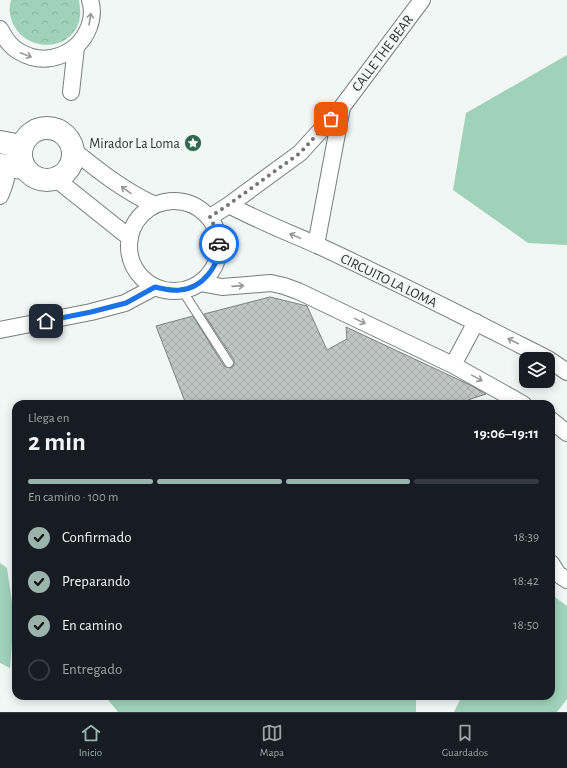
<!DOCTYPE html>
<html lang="es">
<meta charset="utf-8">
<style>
body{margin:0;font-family:"Alegreya Sans",sans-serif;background:#242831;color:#f1f3f6;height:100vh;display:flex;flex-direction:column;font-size:15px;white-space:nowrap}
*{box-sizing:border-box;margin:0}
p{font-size:13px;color:#9ea1a6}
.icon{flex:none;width:22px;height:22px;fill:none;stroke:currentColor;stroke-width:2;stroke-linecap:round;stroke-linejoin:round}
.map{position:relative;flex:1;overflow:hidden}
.sheet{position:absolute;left:12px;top:400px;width:543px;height:300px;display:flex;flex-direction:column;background:#171b24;border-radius:12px;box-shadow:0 2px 10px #0003}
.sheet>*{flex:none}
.buttons{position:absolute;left:519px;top:352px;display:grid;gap:8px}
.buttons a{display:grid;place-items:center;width:36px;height:36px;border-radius:8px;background:#171b24;box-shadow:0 2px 10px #0003;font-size:20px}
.pin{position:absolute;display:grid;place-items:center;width:34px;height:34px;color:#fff;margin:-17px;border-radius:8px;box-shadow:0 2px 6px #0006}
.courier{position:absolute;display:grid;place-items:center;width:40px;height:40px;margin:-20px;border:3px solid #1a73e8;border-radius:50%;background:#fff;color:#222;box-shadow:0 1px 5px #0007}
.head em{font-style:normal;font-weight:600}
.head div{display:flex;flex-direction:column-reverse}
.head{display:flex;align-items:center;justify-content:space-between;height:68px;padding:0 16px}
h1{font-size:26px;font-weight:600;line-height:30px}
.bar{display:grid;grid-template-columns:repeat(4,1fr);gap:6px 4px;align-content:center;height:48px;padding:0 16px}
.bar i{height:5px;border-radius:3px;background:#363941}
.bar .active{background:#9ab4ab}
.bar p{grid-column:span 4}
ol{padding:0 16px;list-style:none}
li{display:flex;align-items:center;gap:12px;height:44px}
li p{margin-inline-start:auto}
li .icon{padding:4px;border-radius:50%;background:#9ab4ab;color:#111;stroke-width:4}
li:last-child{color:#9ea1a6}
li i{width:22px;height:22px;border:2px solid #363941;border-radius:50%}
.tab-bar{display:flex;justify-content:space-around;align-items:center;height:56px;border-top:1px solid #363941;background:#171b24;font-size:11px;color:#9ea1a6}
.tab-bar a{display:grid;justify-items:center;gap:2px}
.tab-bar .active{color:#9ab4ab}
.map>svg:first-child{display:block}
.grass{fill:#a0d2ba}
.park{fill:url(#park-crowns)}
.building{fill:url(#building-cross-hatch);stroke:#7e8381}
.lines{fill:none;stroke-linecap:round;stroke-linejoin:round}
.lane-casing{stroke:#797e7c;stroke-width:10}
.street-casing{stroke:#797e7c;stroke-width:18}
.secondary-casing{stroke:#797e7c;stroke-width:24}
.lane{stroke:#fff;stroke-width:8}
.street{stroke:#fff;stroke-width:16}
.secondary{stroke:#fff;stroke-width:22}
.oneway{stroke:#969897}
.done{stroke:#727674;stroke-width:4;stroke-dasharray:0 7.2}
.route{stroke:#1a73e8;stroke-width:5}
.labels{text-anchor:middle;stroke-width:4;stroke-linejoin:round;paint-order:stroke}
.street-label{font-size:14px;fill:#2e302f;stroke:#f1f7f4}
.poi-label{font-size:14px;fill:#2e302f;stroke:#f1f7f4;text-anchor:end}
</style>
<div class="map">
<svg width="567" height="712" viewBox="0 0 567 712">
<defs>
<pattern id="park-crowns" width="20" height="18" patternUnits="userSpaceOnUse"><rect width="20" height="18" fill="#a0d2ba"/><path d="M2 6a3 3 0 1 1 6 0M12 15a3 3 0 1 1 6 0" fill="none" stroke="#8ab5a0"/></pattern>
<pattern id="building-cross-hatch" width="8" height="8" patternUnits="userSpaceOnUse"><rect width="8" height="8" fill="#c0c6c3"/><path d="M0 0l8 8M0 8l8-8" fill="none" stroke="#a5aaa8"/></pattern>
</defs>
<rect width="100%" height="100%" fill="#f1f7f4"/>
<path class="grass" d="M567,55v190l-39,-2 -75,-53 13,-77z
M0,563l7,5 7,48 -4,52 -10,-5z
M551,594l16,12v93l-10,13h-103l8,-16h89z
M105,696h311v16h-298z"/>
<path class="park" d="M11,0h68c1,7 2,14 0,22 -11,33 -59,29 -68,-4 -2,-6 -2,-12 0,-18z"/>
<path class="building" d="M270,297l37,9 20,44 20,-11 -1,-12 124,58 16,9 -18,6 2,4h-284l-30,-78 37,-10 31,50 6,2 4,-3v-5l-30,-46z"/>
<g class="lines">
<g class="lane-casing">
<path id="lane" d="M182,290l47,73"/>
</g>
<g class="street-casing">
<path id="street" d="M0,29c5,9 10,18 20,23 26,15 58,3 69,-25 3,-8 4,-18 1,-27
M71,92l5,-45
M73,150c26,21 51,41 82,55
M56,179l74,59
M0,196l4,-10 5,-19
M129 246a45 45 0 1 1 90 0a45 45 0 1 1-90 0Z
M229,205c28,15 58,27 88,40 78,36 154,75 231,114
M210,217l19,-12 71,-52 42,-46 80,-107
M316,245l26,-138
M200,283l22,4 49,-4 13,3 14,5 155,74 70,39
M0,330l91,-18 34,-9 30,-16
M548,359l19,13
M453,365l23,-43
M551,420l16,13
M551,563l7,11 9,6"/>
</g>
<g class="secondary-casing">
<path id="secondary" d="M21 154a26 26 0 1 1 52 0a26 26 0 1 1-52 0Z
M0,142l21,4
M0,165l24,3"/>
</g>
<use href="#lane" class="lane"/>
<use href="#street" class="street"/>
<use href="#secondary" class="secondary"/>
</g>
<defs><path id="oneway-shaft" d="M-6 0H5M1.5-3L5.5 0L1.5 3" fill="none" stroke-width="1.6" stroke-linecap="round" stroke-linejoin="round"/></defs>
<g class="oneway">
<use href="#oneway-shaft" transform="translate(90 19) rotate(-81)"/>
<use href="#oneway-shaft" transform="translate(26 55) rotate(22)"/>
<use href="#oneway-shaft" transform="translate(126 190) rotate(-145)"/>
<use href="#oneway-shaft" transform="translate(295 236) rotate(-157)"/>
<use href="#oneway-shaft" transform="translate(238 286) rotate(-4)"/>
<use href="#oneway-shaft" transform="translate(360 321) rotate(26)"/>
<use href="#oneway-shaft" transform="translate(513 341) rotate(-153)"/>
<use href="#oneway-shaft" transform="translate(477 378) rotate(29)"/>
</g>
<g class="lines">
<path class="done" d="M219,244l-1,-10 -8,-17 18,-12 72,-52 31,-34"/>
<path class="route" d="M46,321l45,-9 35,-9 29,-16c9,2 16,4 25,3 23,-2 40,-25 39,-46"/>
</g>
<defs>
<g id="sight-disc" transform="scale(0.9)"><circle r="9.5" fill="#306850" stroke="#f1f7f4"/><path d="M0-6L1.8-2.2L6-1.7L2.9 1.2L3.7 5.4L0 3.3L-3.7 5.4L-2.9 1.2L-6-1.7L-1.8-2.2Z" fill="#fff"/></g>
</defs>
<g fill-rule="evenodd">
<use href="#sight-disc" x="193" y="143"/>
</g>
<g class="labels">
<g class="street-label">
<text transform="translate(382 53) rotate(-53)" y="5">CALLE THE BEAR</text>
<text transform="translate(389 280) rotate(26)" y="5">CIRCUITO LA LOMA</text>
</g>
<g class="poi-label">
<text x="180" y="148">Mirador La Loma</text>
</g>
</g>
</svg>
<div class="buttons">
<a><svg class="icon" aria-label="layers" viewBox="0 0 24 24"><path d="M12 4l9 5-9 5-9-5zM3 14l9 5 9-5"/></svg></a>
</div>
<div class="pin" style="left:331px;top:119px;background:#ea580c"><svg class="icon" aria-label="bag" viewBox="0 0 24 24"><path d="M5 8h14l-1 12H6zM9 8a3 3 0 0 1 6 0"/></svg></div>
<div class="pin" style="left:46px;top:321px;background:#1f2937"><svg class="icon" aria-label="home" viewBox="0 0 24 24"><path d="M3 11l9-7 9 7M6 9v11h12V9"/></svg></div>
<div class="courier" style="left:219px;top:244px"><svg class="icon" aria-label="car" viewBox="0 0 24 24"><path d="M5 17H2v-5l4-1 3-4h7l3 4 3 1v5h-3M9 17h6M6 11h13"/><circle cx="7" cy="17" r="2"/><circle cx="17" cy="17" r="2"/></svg></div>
<section class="sheet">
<div class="head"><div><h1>2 min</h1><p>Llega en</p></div><em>19:06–19:11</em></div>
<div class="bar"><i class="active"></i><i class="active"></i><i class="active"></i><i></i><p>En camino · 100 m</p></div>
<ol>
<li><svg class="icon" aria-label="check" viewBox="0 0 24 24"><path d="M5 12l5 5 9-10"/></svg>Confirmado<p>18:39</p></li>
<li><svg class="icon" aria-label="check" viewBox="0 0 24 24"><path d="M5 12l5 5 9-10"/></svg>Preparando<p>18:42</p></li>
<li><svg class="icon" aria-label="check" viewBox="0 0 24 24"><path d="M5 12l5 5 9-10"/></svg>En camino<p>18:50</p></li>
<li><i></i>Entregado</li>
</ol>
</section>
</div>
<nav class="tab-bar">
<a class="active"><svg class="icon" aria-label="home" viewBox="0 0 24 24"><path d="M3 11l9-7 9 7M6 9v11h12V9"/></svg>Inicio</a>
<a><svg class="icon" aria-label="map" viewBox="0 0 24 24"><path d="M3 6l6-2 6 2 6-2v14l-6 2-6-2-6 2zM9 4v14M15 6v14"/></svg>Mapa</a>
<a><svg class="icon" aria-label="saved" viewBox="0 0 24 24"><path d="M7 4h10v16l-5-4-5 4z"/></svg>Guardados</a>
</nav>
